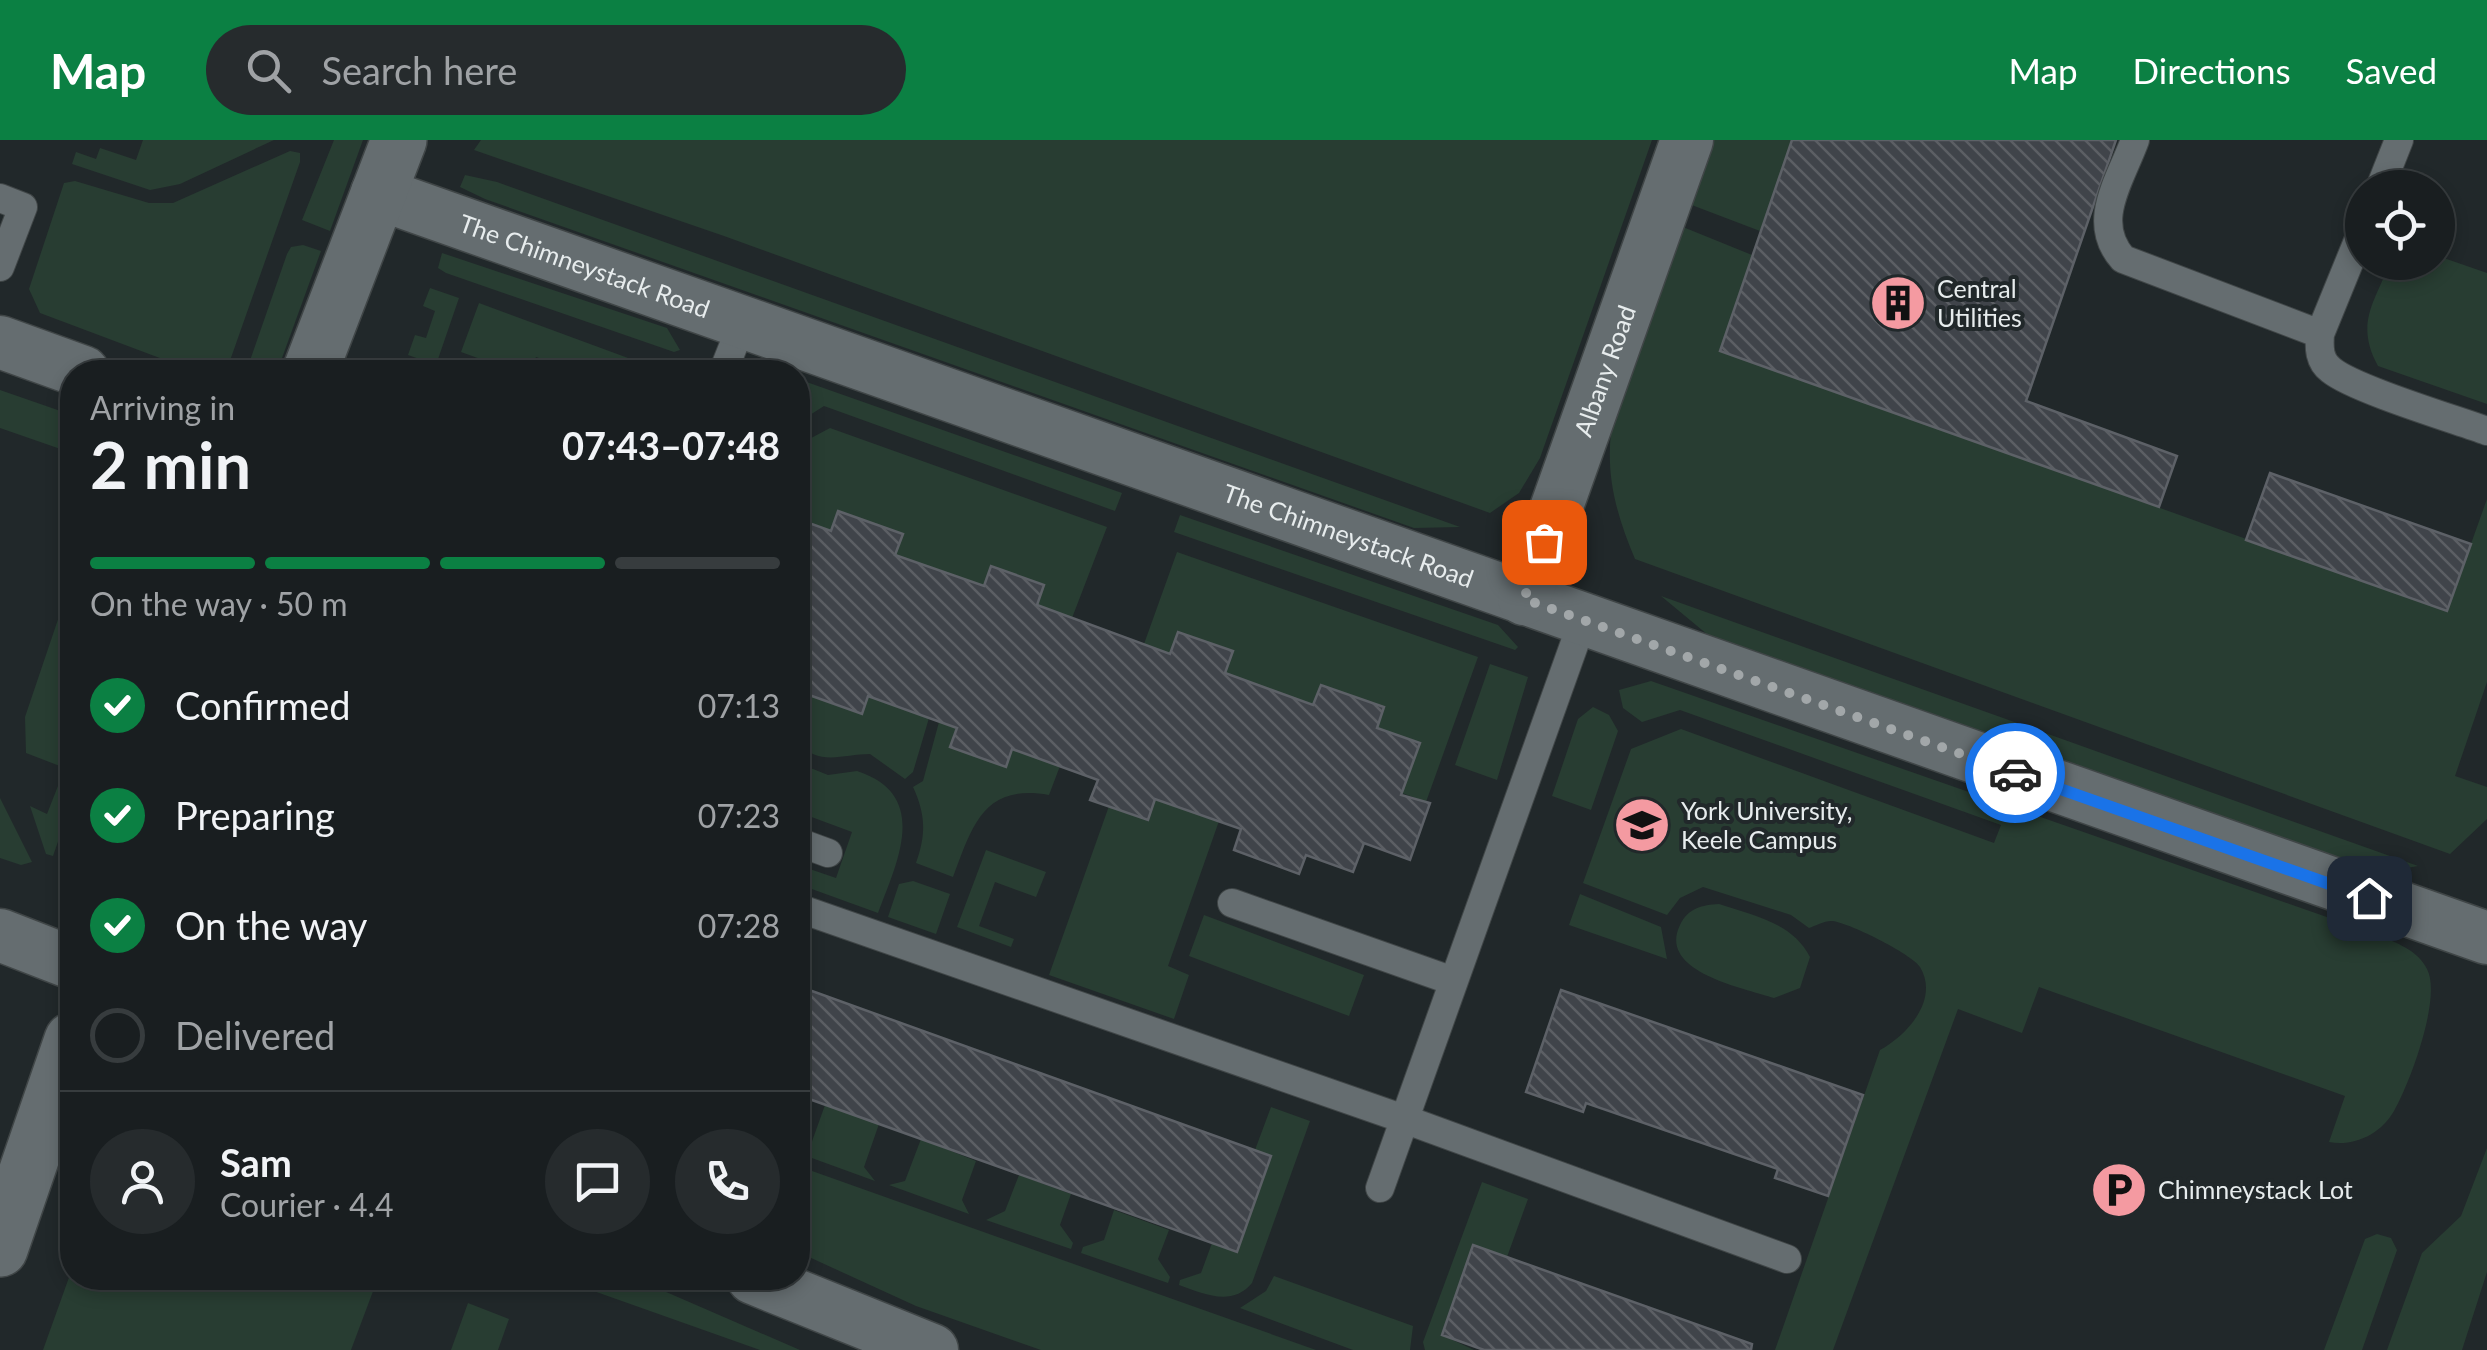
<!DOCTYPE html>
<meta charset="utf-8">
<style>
body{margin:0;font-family:Lato,sans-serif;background:#262b2d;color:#f1f3f6;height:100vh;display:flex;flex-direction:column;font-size:38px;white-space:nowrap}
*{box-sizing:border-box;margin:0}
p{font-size:32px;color:#9fa2a5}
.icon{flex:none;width:55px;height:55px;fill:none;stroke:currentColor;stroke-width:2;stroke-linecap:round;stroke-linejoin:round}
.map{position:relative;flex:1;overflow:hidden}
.sheet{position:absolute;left:60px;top:220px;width:750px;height:930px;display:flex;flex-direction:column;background:#191e20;border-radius:40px;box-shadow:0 5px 15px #0003,0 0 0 2px #373c3e}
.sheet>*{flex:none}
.controls{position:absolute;left:2345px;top:30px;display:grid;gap:20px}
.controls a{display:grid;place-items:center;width:110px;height:110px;border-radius:50%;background:#191e20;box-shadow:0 5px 15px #0003,0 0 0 2px #373c3e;font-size:50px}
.pin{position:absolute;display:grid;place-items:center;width:85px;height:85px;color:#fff;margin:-42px;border-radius:20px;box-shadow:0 5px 15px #0006}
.courier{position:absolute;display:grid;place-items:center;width:100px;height:100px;margin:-50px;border:8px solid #1a73e8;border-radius:50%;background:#fff;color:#222;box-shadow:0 2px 12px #0007}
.head em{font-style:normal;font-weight:700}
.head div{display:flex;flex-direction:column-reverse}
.head{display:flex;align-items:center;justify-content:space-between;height:170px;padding:0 30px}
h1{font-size:65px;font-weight:700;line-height:75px}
.bar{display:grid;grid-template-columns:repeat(4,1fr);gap:15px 10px;align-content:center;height:120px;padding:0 30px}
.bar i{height:12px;border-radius:8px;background:#373c3e}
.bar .active{background:#0b8043}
.bar p{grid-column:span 4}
.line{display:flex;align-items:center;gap:25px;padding:0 30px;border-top:2px solid #373c3e}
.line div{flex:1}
.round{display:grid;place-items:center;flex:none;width:105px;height:105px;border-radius:52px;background:#262b2d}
ol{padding:0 30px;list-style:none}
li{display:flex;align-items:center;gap:30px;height:110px}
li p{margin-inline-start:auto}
li .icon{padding:10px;border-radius:50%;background:#0b8043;color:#fff;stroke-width:4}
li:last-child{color:#9fa2a5}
li i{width:55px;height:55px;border:5px solid #373c3e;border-radius:50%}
header{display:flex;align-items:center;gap:60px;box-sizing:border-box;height:140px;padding:0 50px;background:#0b8043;color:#fff}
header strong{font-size:48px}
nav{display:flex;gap:55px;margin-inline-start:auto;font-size:35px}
.search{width:700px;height:90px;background:#262b2d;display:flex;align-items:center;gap:25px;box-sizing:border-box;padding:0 35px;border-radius:55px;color:#9fa2a5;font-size:38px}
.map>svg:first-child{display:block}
.grass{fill:#283d32}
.building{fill:url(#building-back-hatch);stroke:#5d6167;stroke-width:2.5}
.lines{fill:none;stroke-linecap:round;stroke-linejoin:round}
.lane-casing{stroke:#404647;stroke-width:30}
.street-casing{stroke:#404647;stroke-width:55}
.secondary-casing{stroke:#404647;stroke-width:58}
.lane{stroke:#656d70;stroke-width:28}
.street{stroke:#656d70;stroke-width:52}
.secondary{stroke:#656d70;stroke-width:55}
.done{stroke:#a2a7a9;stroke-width:10;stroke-dasharray:0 18}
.route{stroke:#1a73e8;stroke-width:12}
.labels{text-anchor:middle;stroke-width:8;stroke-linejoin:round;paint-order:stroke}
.street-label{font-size:25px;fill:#e7eced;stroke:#21282a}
.poi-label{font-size:25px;fill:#e7eced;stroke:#21282a;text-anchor:start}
</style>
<header>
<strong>Map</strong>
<div class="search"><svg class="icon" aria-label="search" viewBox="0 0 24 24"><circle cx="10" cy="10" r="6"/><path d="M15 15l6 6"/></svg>Search here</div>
<nav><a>Map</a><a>Directions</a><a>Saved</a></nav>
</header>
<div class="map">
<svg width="2487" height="1210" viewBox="0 0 2487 1210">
<defs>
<pattern id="building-back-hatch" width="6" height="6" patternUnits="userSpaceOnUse" patternTransform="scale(2.5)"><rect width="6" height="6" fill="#40444a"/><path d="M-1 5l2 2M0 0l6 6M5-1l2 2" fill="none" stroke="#5c5f64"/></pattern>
</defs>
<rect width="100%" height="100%" fill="#21282a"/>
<path class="grass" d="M143,0h131l-94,44 -30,6 -78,-26 4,-12 20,7 4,-11 36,12z
M334,0h29l-33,91 -28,-11z
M481,0h1171l-112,318 -21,35 -29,20 -766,-277 -250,-86z
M1711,0h81l-32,91 -71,-27z
M290,11l10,2v9l-74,210h-29l-157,-59 -11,-24 35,-106 11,-2 74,22h24z
M465,35l32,7 963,345 -46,1 -929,-329 -25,-12z
M1683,87l69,28 -32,95 727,261 40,-112v183l-32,94 32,11v32l-37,35 -815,-295c-18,-43 -29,-80 -24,-127z
M303,105l18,6 -39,107 -12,14h-24l41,-118 4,-7z
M442,113l225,75 13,22 -6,2 -228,-79 -8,-5z
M2438,116l49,17v131l-109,-38c-23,-42 -4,-63 12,-103l48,-1z
M430,148l29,10 -23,67 -28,-10 7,-20 11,3 9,-27 -12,-5z
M479,163l187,69h-87l-43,-15 -6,15h-14l-55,-20z
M798,239l324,114 -7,18 -291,-105 -22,14 -4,-2z
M0,250l72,25v38l-72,-25z
M830,288l277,99 -35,91 -36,-12 7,-21 -51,-19 -8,20 -89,-31 8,-20 -72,-4 -33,-12v-74z
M1180,375l318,110 20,22 -3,3 -341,-118z
M1177,412l301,105 -52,145 -24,-9 18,-50 -43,-15 7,-21 -63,-22 -8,20 -88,-32 7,-22 -54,-19 -8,22 -26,-10z
M72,438v223l-19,55 -7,-2 -16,-48 17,8 18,-46 -39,-15 -1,-36z
M1661,456l757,270 -22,4 -49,-8 -614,-217 -25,-10z
M1490,524l38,13 -31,103 -42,-15z
M798,532l9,3 -5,17 59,22 7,-18 61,22 -16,54 -8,7 -35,-25c-27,0 -52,13 -72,-12z
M1651,541l733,256c16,8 34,14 43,32 15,28 -17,114 -33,142 -13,23 -40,36 -65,31l16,-46 -306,-109 -17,46 -64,-24 -125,341h-58l105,-300c26,-14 60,-50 40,-83 -8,-13 -74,-46 -89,-46 -7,0 -16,5 -22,7l-18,-13 -88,-28 -23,11 -13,17 -84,-32 48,-134 50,-20 313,114 7,-18 -321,-115 -38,12 -19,-14 -4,-18z
M1593,567l16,8 9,16 -27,79 -39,-14 26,-77z
M939,582l17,6 -6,19 56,19 6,-17 48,17 -11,29c-66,-12 -77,32 -96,82l-37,-14c10,-28 10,-48 -3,-76l10,-6z
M798,623l30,12 29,-4c74,24 40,91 21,142l-80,-29v-19l38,13 16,-46 -54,-20z
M0,658l32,64 -11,3 -21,-7z
M1155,659l64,22 -51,145 21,9 -15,44 -125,-44 60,-169 39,14z
M986,710l60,22 -10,25 -41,-15 -16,44 35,13 -3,8 -54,-20z
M913,741l37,13 -14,40 -48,-17 11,-33z
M1580,754l81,33 6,32 -98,-34z
M1719,764c35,12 73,18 91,53l-10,31 -26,10c-30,-10 -117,-26 -94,-73 8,-17 22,-20 39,-21z
M1204,775l160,60 -15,41 -160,-60z
M825,965l54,19 -15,43 11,14 -77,-28 12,-6z
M1271,967l39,14 -58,162c-20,24 -48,11 -73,2l1,-5 21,-7 11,-30 25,9 34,-96 -16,-6z
M921,999l55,22 -14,39 7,14 -80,-29 16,-4z
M2487,1008v124l-25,78h-75l35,-97 39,-37z
M798,1026l518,184h-275l-125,-44 -118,-54z
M1019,1035l52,19 -11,31 13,18 -2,6 -85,-29 19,-9z
M1482,1042l46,17 -21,58 -34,-11 -31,89 32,15h-49l-2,-8z
M1114,1070l55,20 -11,29 12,18 -2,6 -87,-30 2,-6 21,-7z
M2377,1094l14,4 6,12 -35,100h-38l41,-111z
M72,1129v9h306l-27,72h-308z
M1274,1136l139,50 -3,24h-57l-113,-42 26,-17z
M557,1138h77l166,72h-40z
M468,1163l41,16 -11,31h-47z"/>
<path class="building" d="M1792,0h324l-90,261 151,55 -18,51 -439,-156z
M2270,333l201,71 -24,67 -201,-71z
M838,371l65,23 -8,21 89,31 7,-20 53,19 -7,20 133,49 8,-22 55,19 -8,22 88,32 8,-20 63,22 -7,21 43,15 -19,52 29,8 -20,57 -46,-17 -11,29 -47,-17 -7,19 -65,-24 7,-21 -86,-30 -7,21 -58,-20 8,-20 -86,-31 -6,18 -56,-20 7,-19 -89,-32 -6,18 -64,-23v-172l33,12z
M798,846l473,170 -34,96 -439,-157z
M1561,850l302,105 -35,101 -53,-18 3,-9 -192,-66 -3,9 -57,-20z
M1473,1105l279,99 -1,6h-267l-42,-15z"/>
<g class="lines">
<g class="lane-casing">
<path id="lane" d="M2135,0c-15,41 -45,82 -12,119l197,75
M2380,48l19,-48
M0,58l23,9 -23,60
M2362,91l-42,103c-1,14 -1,27 11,36 23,19 123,49 156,61
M723,232l19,-48
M798,702l30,11
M1232,763l221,78
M798,768l606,211 383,140
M1380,1048l203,-568"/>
</g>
<g class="street-casing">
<g id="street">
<path id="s1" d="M377,53l2110,745"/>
<path d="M0,202l83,30"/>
<path id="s2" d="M1524,459l163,-459"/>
<path d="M0,795l72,28"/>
<path d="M753,1138l179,72"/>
</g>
</g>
<g class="secondary-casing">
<path id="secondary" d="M310,232l89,-232
M0,1109l72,-209"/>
</g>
<use href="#lane" class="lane"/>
<use href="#street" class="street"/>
<use href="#secondary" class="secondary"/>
</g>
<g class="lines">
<path class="done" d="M1544,402l-20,57 491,174"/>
<path class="route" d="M2015,633l354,125"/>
</g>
<defs>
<g id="building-disc" transform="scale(2.875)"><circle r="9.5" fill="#f49aa1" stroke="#21282a"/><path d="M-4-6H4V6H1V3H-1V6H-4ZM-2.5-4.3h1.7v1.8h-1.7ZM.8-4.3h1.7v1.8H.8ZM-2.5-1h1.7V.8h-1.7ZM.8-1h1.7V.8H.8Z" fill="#111"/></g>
<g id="university-disc" transform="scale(2.875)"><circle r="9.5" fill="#f49aa1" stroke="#21282a"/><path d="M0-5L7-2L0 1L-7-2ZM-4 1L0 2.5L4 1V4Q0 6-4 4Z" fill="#111"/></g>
<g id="parking-disc" transform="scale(2.875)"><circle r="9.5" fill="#f49aa1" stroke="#21282a"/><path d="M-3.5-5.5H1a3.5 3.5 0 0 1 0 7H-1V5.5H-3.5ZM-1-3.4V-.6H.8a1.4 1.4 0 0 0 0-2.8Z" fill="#111"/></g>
</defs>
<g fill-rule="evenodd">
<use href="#building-disc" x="1898" y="163"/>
<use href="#university-disc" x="1642" y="685"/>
<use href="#parking-disc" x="2119" y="1050"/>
</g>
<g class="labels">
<g class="street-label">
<text dy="9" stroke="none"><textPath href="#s1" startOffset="220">The Chimneystack Road</textPath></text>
<text dy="9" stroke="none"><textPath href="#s2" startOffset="242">Albany Road</textPath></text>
<text dy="9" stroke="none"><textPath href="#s1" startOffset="1030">The Chimneystack Road</textPath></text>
</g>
<g class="poi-label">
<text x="1937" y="158">Central<tspan x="1937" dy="29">Utilities</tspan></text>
<text x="1681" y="680">York University,<tspan x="1681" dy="29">Keele Campus</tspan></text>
<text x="2158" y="1059">Chimneystack Lot</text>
</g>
</g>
</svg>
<div class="controls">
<a><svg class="icon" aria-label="locate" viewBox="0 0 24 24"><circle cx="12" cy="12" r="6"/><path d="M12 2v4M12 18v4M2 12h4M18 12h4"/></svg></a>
</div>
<div class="pin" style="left:1544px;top:402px;background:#ea580c"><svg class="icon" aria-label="bag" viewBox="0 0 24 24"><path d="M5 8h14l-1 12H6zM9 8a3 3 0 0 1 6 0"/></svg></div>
<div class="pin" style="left:2369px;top:758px;background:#1f2937"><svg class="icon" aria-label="home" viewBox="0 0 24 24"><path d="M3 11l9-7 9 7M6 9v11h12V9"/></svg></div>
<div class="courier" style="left:2015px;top:633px"><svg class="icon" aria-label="car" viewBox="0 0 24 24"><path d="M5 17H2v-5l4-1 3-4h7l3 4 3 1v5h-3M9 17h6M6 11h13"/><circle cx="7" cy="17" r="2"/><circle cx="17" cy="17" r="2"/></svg></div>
<section class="sheet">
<div class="head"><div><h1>2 min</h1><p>Arriving in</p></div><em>07:43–07:48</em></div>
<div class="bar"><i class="active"></i><i class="active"></i><i class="active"></i><i></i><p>On the way · 50 m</p></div>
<ol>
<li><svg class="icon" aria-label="check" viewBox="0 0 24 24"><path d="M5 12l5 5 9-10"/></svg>Confirmed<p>07:13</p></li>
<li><svg class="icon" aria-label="check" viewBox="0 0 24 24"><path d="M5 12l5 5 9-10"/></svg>Preparing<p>07:23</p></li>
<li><svg class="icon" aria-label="check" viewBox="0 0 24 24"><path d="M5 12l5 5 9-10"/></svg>On the way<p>07:28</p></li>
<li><i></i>Delivered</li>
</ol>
<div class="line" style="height:180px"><a class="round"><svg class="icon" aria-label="person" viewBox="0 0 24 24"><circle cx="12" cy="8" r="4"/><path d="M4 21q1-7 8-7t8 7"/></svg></a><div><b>Sam</b><p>Courier · 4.4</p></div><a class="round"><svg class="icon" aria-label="chat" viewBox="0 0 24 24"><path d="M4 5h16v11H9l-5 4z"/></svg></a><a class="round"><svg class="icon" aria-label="phone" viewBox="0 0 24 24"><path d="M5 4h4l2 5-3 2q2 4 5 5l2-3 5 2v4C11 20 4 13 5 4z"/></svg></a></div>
</section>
</div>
